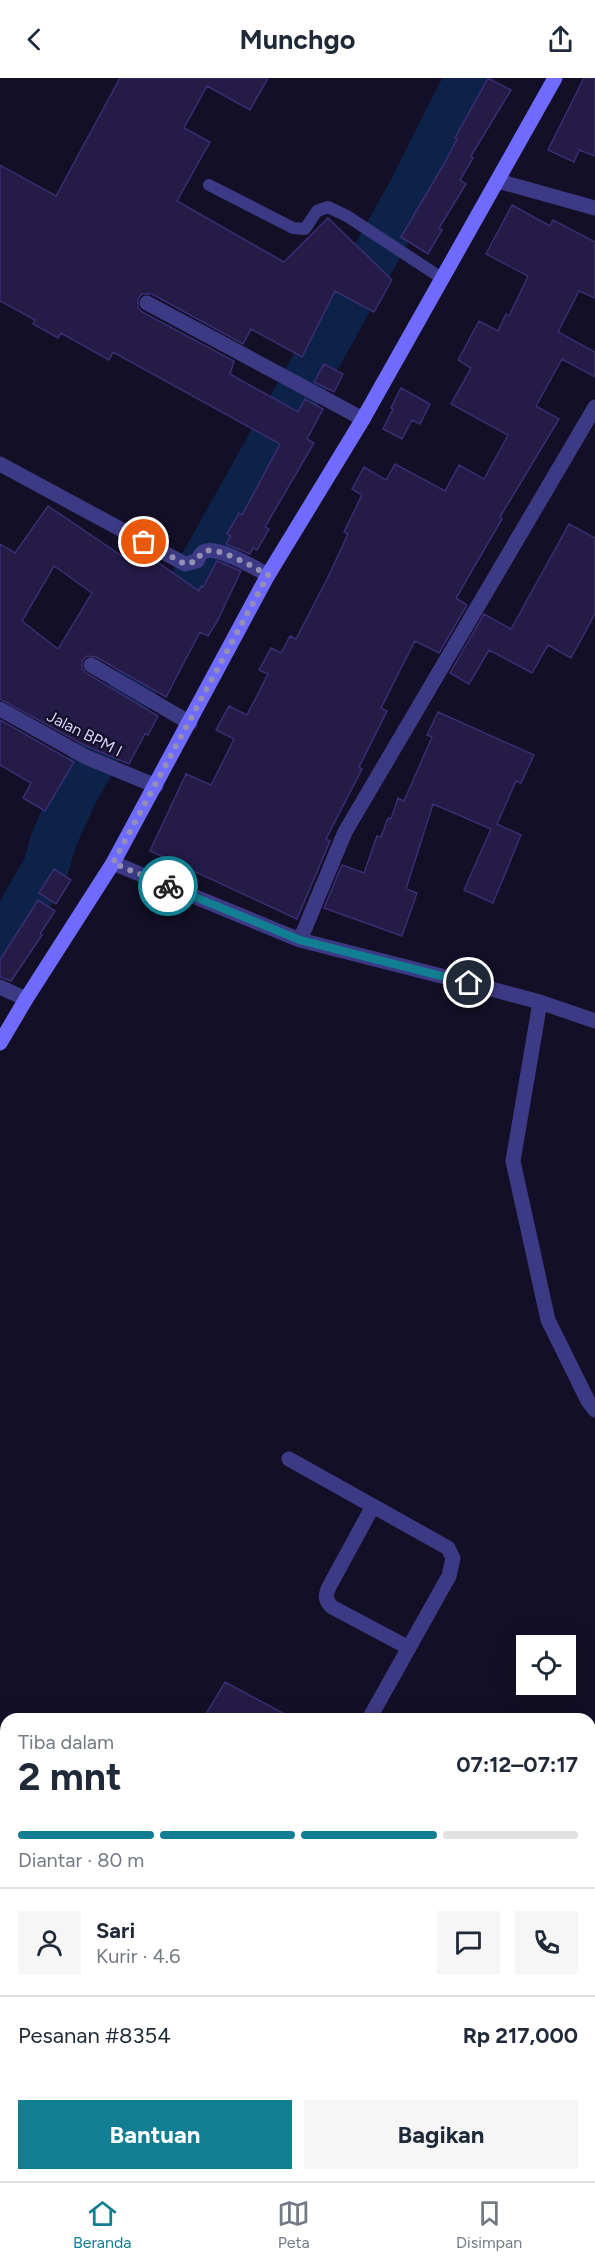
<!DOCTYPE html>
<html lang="id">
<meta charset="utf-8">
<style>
body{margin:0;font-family:Figtree,sans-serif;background:#f6f6f7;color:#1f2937;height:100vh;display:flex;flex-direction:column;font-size:22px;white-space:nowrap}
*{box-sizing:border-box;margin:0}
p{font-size:20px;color:#747a83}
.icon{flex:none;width:33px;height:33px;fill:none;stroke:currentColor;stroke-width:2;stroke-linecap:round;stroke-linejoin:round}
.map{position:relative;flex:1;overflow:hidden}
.sheet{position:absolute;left:0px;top:1635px;width:596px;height:468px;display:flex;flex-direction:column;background:#fff;border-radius:18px 18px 0 0;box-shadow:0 6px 24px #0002}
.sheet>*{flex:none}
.fabs{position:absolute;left:516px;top:1557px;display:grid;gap:12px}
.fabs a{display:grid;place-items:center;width:60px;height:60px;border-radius:0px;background:#fff;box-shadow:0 6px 24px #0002;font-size:30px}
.pin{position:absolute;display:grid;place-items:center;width:51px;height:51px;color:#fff;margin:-26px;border:3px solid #fff;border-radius:50%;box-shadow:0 2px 6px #0007}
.courier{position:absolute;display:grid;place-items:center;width:60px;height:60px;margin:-30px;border:4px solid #117e91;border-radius:50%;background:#fff;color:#222;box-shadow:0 2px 8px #0007}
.summary em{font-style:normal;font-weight:700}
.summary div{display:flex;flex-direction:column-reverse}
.summary{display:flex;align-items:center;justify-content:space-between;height:102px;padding:0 18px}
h1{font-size:39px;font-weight:700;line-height:45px}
.bar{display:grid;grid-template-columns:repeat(4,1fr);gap:9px 6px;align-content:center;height:72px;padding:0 18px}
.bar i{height:8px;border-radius:4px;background:#e0e1e3}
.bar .active{background:#117e91}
.bar p{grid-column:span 4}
.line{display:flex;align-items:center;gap:15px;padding:0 18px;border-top:2px solid #e0e1e3}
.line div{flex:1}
.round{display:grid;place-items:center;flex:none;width:63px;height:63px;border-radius:0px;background:#f6f6f7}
.cta{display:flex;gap:12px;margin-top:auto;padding:12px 18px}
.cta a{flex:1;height:69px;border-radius:0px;background:#117e91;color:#fff;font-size:24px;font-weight:700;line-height:69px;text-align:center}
.cta a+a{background:#f6f6f7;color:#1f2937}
header{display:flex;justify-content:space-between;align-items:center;height:78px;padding:0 18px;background:#fff;font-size:27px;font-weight:700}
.menu{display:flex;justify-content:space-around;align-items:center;height:84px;border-top:2px solid #e0e1e3;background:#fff;font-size:16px;color:#747a83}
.menu a{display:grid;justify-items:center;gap:3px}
.menu .active{color:#117e91}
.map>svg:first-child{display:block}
.green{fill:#12302f}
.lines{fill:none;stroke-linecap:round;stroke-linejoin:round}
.river{stroke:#0c2248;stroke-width:46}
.building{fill:#241b47;stroke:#3b2d73;stroke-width:1.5;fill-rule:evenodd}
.lane{stroke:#3d3a85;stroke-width:12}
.street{stroke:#3d3a85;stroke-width:15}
.secondary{stroke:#6f6bff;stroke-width:15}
.done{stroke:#948fb3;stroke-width:6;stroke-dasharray:0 10.8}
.route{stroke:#117e91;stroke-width:8}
.labels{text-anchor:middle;stroke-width:4.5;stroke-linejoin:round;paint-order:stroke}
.street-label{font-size:16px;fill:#d9d4ff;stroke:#130f26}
</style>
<header><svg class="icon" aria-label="back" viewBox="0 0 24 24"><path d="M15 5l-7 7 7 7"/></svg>Munchgo<svg class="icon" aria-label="share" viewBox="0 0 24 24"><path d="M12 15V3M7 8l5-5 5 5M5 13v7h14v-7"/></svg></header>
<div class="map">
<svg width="595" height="2103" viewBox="0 0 595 2103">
<rect width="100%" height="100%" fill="#130f26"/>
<path class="green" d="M595,1683v281l-5,-2v-271z"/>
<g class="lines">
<path class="river" d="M0,869l46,-80 8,-28 21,-46 336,-602 57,-113"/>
</g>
<path class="building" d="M120,0h148l-18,32 -43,-24 -23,42 26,14 -33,59 107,61 44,-44 64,62 -18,32 -39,-21 -33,66 -51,-28 -8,15 -91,-50h-10l-4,5v9l4,4 92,49 -4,13 68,38 7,-13 18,10 -16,30 7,4 -49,84 4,2 -12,21 -4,-2 -3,6 -24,-10 5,-8 -4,-2 12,-21 3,2 38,-71 -167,-92 -4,8 -48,-27 -3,5 -25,-14 2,-4 -35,-19v-136l56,31z
M488,0l23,12 -40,66 2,2 -13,22 6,4 -27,44 3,2 -14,24 -27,-17 43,-73 13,-25 -2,-1z
M584,0h11v78l-16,-6 -5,12 -26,-12z
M512,127l38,21 3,-6 42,22v56l-16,-7 -21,41 37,20v25l-33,-18 -26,47 23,13 -59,98 2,2 -46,79 11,7 -28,48 -24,-12 -34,67 6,3 -28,56 3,2 -36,70 4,2 -33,78 -147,-68 36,-77 25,11 23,-46 -18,-9 13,-24 18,9 21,-41 -9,-4 12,-22 10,5 9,-17 6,3 32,-62 20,-43 -4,-2 18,-37 -10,-6 12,-22 22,13 9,-16 50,27 14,-26 25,14 24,-44 -57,-31 20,-36 -13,-8 21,-39 19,10 8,-17 3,2 19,-40 -42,-22z
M324,286l19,10 -9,18 -20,-10z
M401,310l29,16 -10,20 -8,-4 -10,19 -19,-10 10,-20 -2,-1z
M48,428l74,50 2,-3 23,15 6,-9 46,32 2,-5 2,1 14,-26 24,10 -23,49 -10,16 -8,-4 -34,65 -70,-40 -9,-1 -5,5v8l4,4 72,43 -10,19 -3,-1 -16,30 -45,-19 -84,-46v-155l15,9zM54,488l38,27 -34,56 -36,-28z
M569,446l26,14v76l-24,44 -23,-13 -16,28 -43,-23 -20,34 -19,-11 34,-59 27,15z
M438,634l96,43 -13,28 -5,-2 -19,43 24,11 -28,68 -29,-13 27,-61 -58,-25 -27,85 11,4 -15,43 -78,-28 18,-43 22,8 13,-37 4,1 7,-19 3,1 7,-21 6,3 28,-64 -5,-2z
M0,642l74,42 -29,49 -22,-13 8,-15 -31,-18z
M54,791l17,11 -15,24 -17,-11z
M38,822l17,11 -15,23 2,1 -31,46 -11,-4v-17z
M225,1604l69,37h-91z"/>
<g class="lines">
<path class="lane" d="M209,107l84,43 12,1 12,-18 11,-4 19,9 96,63"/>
<path class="street" d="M498,103l97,27
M147,225l216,116
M0,386l185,100 12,-3c2,-4 4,-9 9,-10 14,-4 49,17 62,24
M91,587l99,58
M0,631l86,48 70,29
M113,785l187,77 169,43 71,19 55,19
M300,862l45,-108 250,-425
M0,909l26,12
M540,924l-27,159 35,159 40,81 7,9
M289,1381l159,89 5,10 -4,18 -80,143
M373,1428l-44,81c-4,9 -4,13 3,20l77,41
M0,2079l6,3
M31,2097l11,6
M108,2103l4,-6"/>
<path class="secondary" d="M0,965l26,-44 87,-136 155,-288 95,-156 192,-341"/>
</g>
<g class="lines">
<path class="done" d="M144,464l41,22 12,-3c2,-4 4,-9 9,-10 14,-4 49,17 62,24l-155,288 55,23"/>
<path class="route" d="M168,808l132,54 169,43"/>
</g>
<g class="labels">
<g class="street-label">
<text transform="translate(85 655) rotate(27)" y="6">Jalan BPM I</text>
</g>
</g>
</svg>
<div class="fabs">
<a><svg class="icon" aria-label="locate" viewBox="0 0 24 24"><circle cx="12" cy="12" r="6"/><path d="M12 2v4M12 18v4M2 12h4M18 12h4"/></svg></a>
</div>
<div class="pin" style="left:144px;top:464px;background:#ea580c"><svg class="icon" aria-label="bag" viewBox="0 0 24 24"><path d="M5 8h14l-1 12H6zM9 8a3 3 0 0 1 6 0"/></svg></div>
<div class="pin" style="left:469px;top:905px;background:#1f2937"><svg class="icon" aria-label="home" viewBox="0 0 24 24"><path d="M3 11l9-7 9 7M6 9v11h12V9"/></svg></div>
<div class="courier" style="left:168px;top:808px"><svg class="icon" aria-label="bike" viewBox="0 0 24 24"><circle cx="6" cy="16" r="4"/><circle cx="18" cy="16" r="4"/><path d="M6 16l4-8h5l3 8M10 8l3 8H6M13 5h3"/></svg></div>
<section class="sheet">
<div class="summary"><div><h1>2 mnt</h1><p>Tiba dalam</p></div><em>07:12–07:17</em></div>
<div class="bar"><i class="active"></i><i class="active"></i><i class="active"></i><i></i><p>Diantar · 80 m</p></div>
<div class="line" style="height:108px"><a class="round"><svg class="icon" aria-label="person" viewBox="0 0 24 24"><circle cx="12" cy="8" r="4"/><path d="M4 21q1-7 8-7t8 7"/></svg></a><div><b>Sari</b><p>Kurir · 4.6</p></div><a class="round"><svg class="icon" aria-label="chat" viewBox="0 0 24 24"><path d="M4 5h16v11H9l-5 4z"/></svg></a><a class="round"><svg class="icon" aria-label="phone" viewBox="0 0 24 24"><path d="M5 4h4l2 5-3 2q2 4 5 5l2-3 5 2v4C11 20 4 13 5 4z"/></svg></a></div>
<div class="line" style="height:78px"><div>Pesanan #8354</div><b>Rp 217,000</b></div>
<div class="cta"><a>Bantuan</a><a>Bagikan</a></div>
</section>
</div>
<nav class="menu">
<a class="active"><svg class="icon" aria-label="home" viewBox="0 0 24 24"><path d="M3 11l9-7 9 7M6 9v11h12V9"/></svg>Beranda</a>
<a><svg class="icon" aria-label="map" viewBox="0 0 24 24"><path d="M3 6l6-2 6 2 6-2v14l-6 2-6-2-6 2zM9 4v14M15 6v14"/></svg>Peta</a>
<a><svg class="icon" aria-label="saved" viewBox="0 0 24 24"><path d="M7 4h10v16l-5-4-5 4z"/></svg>Disimpan</a>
</nav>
